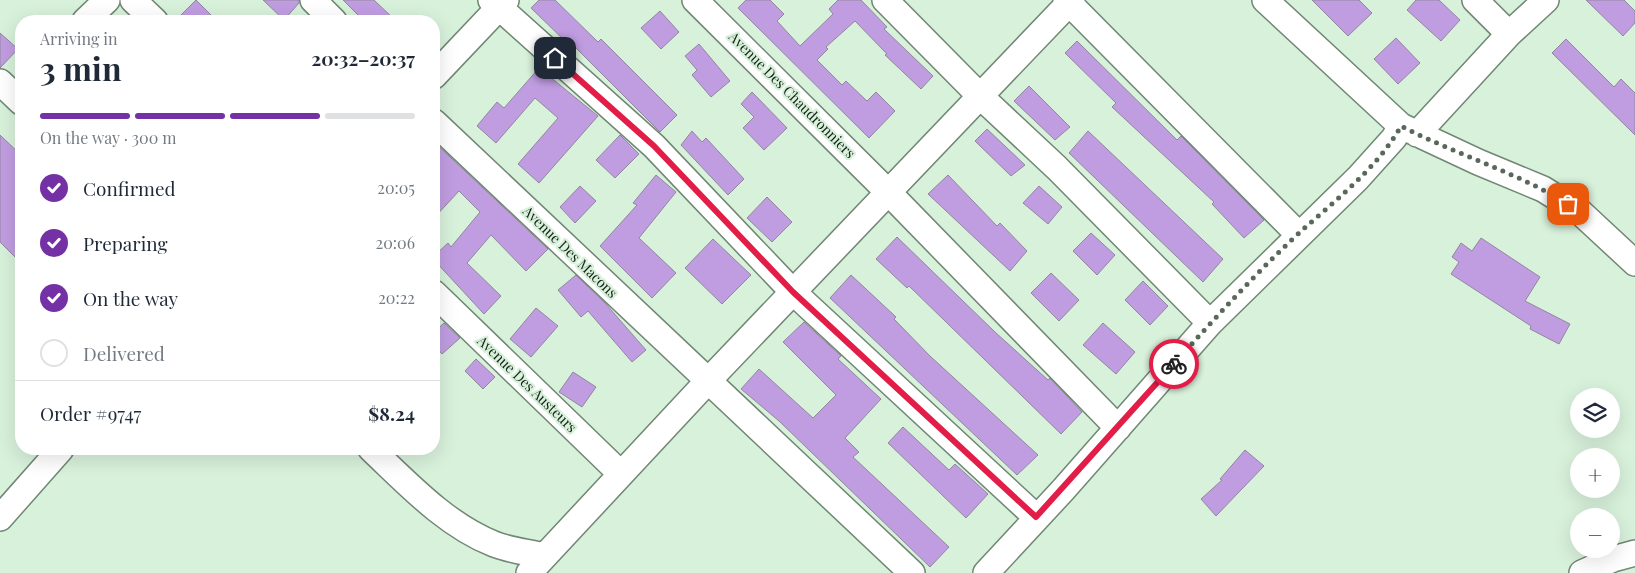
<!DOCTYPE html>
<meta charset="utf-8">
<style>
body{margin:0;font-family:"Playfair Display",serif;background:#f2f2f3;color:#1f2937;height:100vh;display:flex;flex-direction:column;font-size:19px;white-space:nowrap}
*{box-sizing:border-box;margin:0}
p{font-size:16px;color:#747a83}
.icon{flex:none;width:28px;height:28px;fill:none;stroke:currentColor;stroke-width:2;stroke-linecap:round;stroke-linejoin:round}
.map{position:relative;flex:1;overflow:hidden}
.details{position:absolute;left:15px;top:15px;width:425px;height:440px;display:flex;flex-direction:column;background:#fff;border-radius:20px;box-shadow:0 5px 20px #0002}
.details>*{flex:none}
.fabs{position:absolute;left:1570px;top:388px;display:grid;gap:10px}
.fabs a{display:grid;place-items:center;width:50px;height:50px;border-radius:50%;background:#fff;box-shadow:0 5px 20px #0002;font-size:25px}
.pin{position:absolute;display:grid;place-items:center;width:42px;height:42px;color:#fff;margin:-21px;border-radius:10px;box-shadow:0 2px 8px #0006}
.courier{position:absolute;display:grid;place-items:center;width:50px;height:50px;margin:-25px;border:4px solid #e11d48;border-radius:50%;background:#fff;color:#222;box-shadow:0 1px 6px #0007}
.headline em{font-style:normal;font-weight:700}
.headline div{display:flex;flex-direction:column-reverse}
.headline{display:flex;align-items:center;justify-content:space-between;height:85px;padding:0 25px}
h1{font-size:32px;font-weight:700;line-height:38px}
.bar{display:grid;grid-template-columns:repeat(4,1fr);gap:8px 5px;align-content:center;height:60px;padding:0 25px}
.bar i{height:6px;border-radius:4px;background:#e0e1e3}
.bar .current{background:#7431a5}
.bar p{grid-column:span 4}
.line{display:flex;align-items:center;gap:12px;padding:0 25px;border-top:1px solid #e0e1e3}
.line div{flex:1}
ol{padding:0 25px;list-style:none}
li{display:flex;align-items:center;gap:15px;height:55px}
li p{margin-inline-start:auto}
li .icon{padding:5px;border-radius:50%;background:#7431a5;color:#fff;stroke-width:4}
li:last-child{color:#747a83}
li i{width:28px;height:28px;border:2px solid #e0e1e3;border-radius:50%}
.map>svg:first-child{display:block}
.building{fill:#c09de1;stroke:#92869f}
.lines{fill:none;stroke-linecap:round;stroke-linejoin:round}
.minor-casing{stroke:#708773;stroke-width:28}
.minor{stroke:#fff;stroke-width:25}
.done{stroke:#5a685c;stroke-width:5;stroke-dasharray:0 9}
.route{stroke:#e11d48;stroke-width:6}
.labels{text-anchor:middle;stroke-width:4.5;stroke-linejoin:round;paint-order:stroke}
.street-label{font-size:14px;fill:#161f17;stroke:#d8f1db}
</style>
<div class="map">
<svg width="1635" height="573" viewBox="0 0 1635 573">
<rect width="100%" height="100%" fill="#d8f1db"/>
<path class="building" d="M196,0l21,21h-42z
M263,0h36v3l-15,17z
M343,0h31l22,21h-32z
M539,0h16l43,42 3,-3 76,76 -17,17 -90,-90 -2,2 -37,-36z
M746,0h24l14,14 -7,7 23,25 33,-32 -4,-5 9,-9h23l26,27 -3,2 49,47 -12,13 -36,-34 2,-1 -32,-33 -29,26 2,2 -11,11 25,25 4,-4 21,20 9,-9 19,19 -26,27 -131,-130z
M1312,0h47l13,13 -24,23z
M1416,0h23l21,20 -19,21 -34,-31z
M1586,0h38l11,11v12l-12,13z
M660,11l19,21 -18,17 -20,-21z
M0,33l18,16 -18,19z
M1396,38l24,25 -22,21 -24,-25z
M1566,39l48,48 7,-8 14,14v42l-83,-82z
M1077,41l100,99 4,-4 83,84 -20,18 -32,-34 2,-2 -102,-95 4,-4 -51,-50z
M699,44l31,37 -19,16 -19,-22 5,-5 -12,-14z
M539,68l59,48 -59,67 -21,-19 40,-46 -23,-20 -39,45 -19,-17 20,-24 7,6z
M1029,86l41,41 -15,13 -41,-39z
M752,92l35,36 -23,22 -21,-22 11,-11 -13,-13z
M987,129l38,36 -14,11 -36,-35z
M692,131l10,11 4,-4 38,41 -16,16 -47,-50z
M1088,131l135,128 -20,23 -134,-129z
M0,135l21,20v108l-21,-21z
M620,135l19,19 -24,24 -19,-18z
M434,142l114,107 -22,22 -35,-36 -24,28 34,33 -17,18 -50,-54v-4l14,-13 3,4 29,-35 -21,-21 -25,27z
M656,175l20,17 -37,46 37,35 -24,25 -52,-52 37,-41 -4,-2z
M948,175l49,51 3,-3 27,28 -17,20 -82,-77z
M580,186l16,15 -21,22 -15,-16z
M1039,186l23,21 -14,17 -25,-21z
M767,197l25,25 -20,20 -25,-24z
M1091,233l24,22 -18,20 -24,-24z
M897,237l98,95 53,48 2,-2 32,34 -21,22 -152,-148 -2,2 -31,-29z
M1481,238l59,39 -15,24 45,23 -11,20 -29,-15 1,-3 -80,-52 8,-12 -7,-5 9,-14 11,8z
M713,239l38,36 -29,29 -37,-36z
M1051,273l28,27 -20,21 -28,-28z
M576,275l29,28 41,47 -14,12 -44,-51 -7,6 -23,-27z
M851,275l45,42 -2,2 36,37 108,99 -21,20 -187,-177z
M1143,281l25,25 -18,19 -25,-25z
M536,308l22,18 -27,31 -21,-18z
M804,322l37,34 -3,3 43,40 -36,39 14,14 -6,5 96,90 -19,20 -151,-146 -38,-32 18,-20 54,49 23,-23 -53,-53z
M444,323l16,15 -18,16 -8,-9v-13z
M1103,323l32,29 -19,22 -33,-29z
M476,359l19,18 -12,12 -18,-18z
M573,372l23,15 -14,20 -23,-15z
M903,427l46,43 6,-6 33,30 -22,24 -78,-75z
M1245,450l19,16 -48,50 -15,-17 21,-19 -2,-1z"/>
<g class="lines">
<g class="minor-casing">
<path id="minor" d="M133,0l22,21
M313,0l21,21
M491,0l163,146 139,146 243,225
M695,0l193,192 230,236
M885,0l94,95 78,73 153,155
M1066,0l232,234
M1265,0l136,126 77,36 65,27 37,23 55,51
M1475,0l34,34
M85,21l22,-21
M434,76l72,-76
M0,82l21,20
M434,122l478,451
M1417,134l92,-100 37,-34
M434,293l187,181
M371,449c37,35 75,76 123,95 15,6 33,8 49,12
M0,518l61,-69
M529,573l178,-191 365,-382
M986,573l77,-83 147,-167 148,-145 36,-40 7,-12
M1582,573l31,-14 22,-6"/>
</g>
<use href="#minor" class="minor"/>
</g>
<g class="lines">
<path class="done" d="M1174,364c40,-45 80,-89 124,-130 36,-33 79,-65 103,-108 54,28 115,46 167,78"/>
<path class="route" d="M555,58l99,88 139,146 243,225 138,-153"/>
</g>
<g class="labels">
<g class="street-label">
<text transform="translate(792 95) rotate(45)" y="5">Avenue Des Chaudronniers</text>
<text transform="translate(570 252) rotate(44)" y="5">Avenue Des Macons</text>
<text transform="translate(527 384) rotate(44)" y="5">Avenue Des Austeurs</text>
</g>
</g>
</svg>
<div class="fabs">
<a><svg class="icon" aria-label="layers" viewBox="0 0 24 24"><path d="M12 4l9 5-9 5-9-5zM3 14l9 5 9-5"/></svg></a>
<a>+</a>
<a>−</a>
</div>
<div class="pin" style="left:1568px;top:204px;background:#ea580c"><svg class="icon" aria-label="bag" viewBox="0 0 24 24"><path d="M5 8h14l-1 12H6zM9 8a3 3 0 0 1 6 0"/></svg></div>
<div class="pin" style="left:555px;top:58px;background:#1f2937"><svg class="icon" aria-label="home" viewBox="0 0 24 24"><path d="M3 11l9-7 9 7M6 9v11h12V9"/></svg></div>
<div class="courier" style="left:1174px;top:364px"><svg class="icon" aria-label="bike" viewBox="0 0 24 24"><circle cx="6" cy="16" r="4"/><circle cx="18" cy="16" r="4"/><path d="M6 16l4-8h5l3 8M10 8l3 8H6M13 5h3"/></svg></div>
<section class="details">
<div class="headline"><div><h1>3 min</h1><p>Arriving in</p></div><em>20:32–20:37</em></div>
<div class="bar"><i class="current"></i><i class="current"></i><i class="current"></i><i></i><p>On the way · 300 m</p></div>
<ol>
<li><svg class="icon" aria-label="check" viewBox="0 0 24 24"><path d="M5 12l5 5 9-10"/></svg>Confirmed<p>20:05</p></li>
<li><svg class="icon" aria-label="check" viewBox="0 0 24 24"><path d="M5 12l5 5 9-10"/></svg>Preparing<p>20:06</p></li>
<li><svg class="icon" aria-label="check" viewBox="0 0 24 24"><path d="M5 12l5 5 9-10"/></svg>On the way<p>20:22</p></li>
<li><i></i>Delivered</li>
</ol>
<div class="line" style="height:65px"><div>Order #9747</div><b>$8.24</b></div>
</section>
</div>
